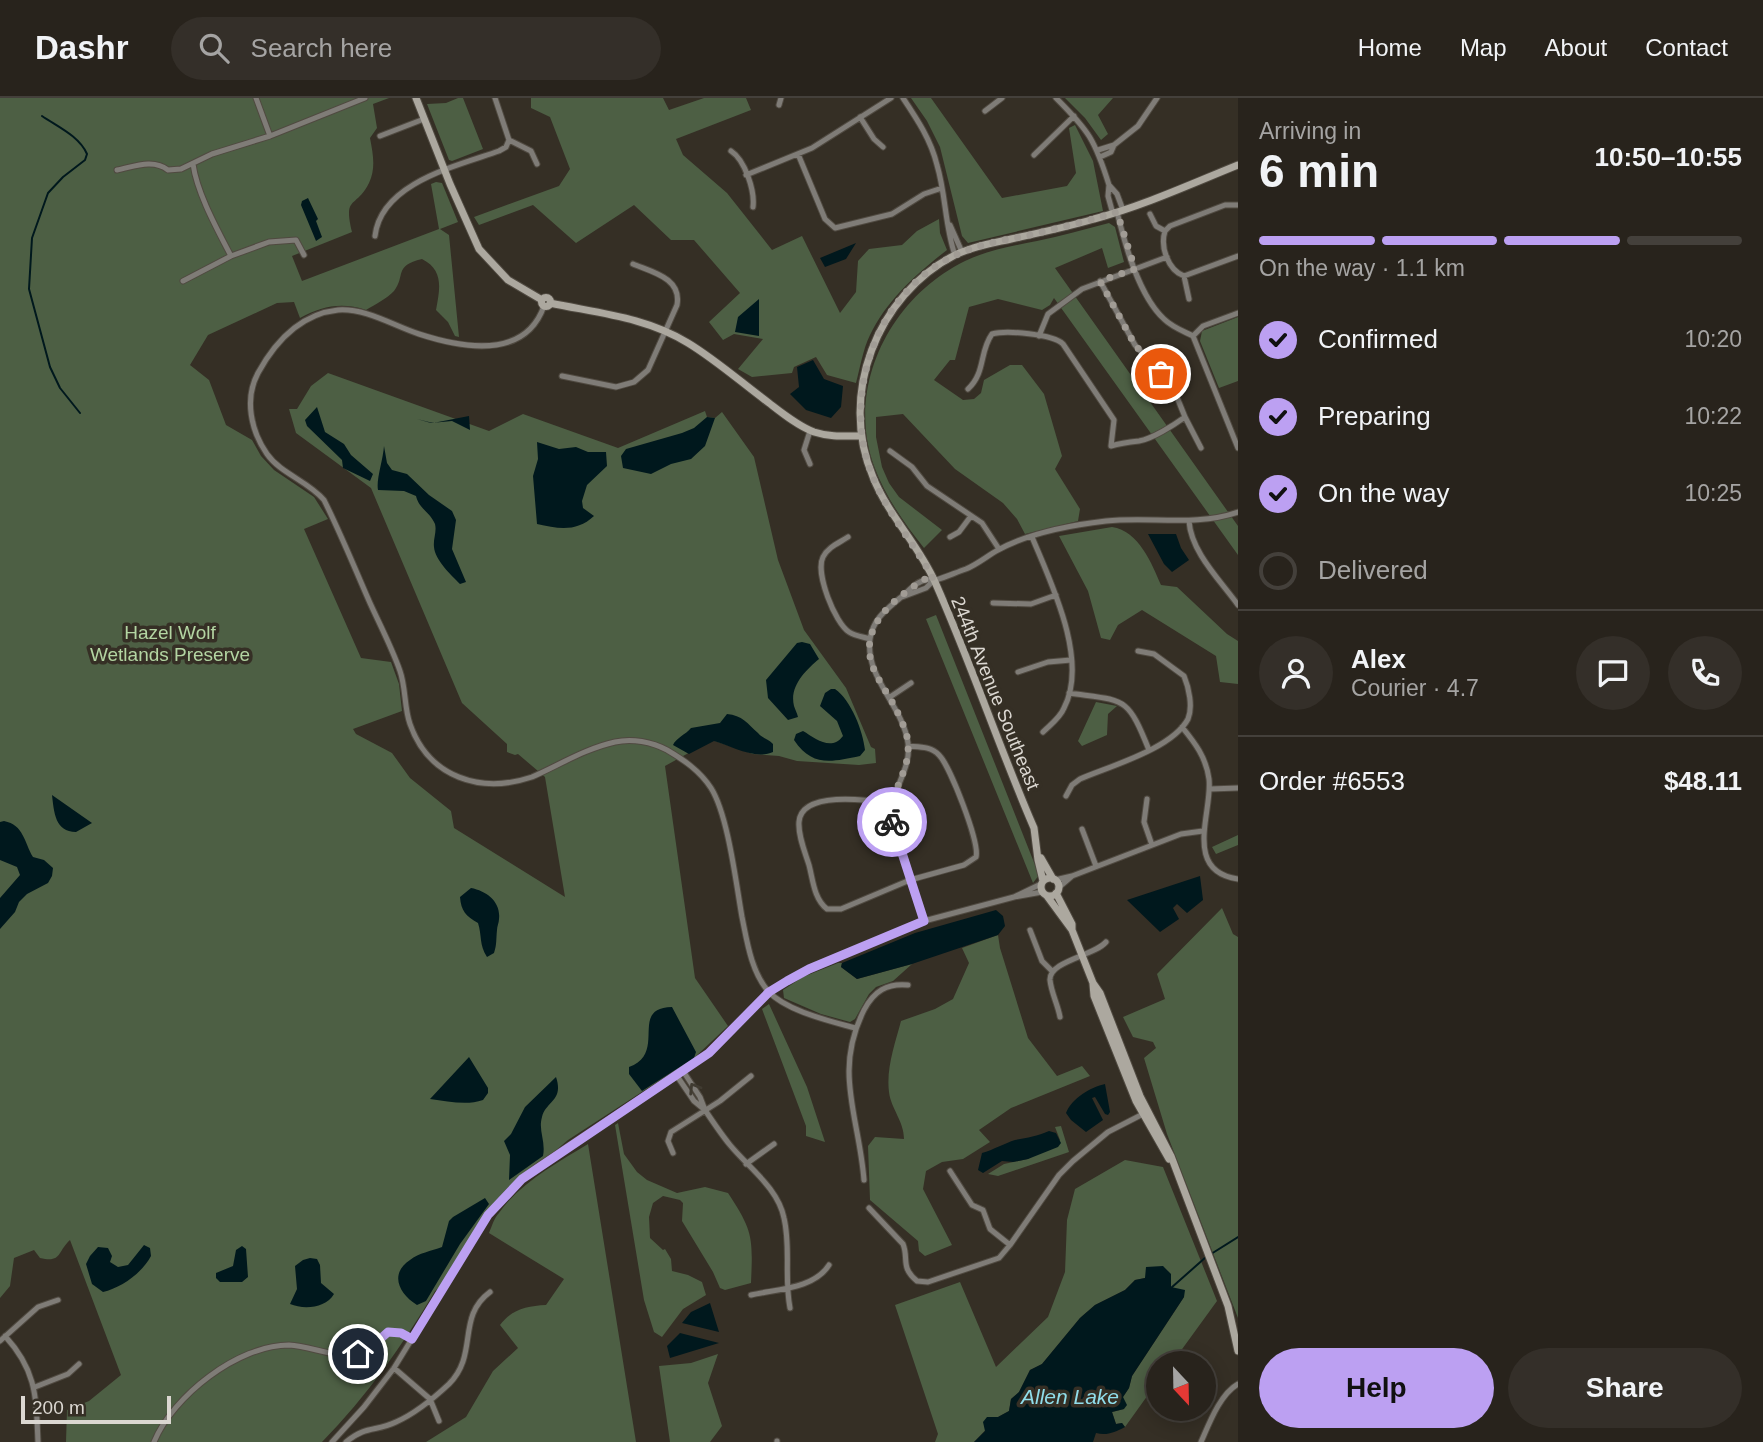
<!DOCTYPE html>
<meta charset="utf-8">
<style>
body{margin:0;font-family:Arial,sans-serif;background:#342f29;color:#f1f3f6;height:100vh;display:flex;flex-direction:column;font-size:26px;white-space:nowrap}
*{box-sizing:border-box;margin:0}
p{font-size:23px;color:#a5a4a3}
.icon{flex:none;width:38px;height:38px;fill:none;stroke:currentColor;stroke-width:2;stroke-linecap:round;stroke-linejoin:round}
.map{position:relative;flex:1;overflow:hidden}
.sheet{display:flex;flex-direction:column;background:#28231c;width:525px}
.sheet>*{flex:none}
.needle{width:46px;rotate:158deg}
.tools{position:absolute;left:1146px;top:1253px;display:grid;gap:14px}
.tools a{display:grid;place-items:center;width:70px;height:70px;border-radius:50%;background:#28231c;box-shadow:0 4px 18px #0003,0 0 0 2px #44403b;font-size:35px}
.scale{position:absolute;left:21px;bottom:18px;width:150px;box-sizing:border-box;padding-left:7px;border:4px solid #dbd7d1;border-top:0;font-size:19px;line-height:24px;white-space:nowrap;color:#dbd7d1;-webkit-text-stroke:5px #352f25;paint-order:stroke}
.pin{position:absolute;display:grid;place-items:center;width:60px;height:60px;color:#fff;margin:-30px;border:4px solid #fff;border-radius:50%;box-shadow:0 2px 7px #0007}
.courier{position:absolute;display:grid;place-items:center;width:70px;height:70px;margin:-35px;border:5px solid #bca0f2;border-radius:50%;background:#fff;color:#222;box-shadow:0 2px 9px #0007}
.headline em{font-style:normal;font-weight:600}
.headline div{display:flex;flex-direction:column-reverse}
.headline{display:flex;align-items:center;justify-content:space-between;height:119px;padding:0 21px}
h1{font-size:46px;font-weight:600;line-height:52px}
.bar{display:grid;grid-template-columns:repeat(4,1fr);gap:10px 7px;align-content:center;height:84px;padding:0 21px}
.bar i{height:9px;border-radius:5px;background:#44403b}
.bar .selected{background:#bca0f2}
.bar p{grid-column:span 4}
.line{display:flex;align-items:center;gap:18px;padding:0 21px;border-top:2px solid #44403b}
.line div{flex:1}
.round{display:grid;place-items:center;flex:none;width:74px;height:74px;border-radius:37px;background:#342f29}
ol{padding:0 21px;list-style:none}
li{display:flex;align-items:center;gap:21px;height:77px}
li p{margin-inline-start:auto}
li .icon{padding:7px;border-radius:50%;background:#bca0f2;color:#111;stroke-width:4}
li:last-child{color:#a5a4a3}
li i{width:38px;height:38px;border:4px solid #44403b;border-radius:50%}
.cta{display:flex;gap:14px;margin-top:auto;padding:14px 21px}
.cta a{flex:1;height:80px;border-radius:42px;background:#bca0f2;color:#111;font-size:28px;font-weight:600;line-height:80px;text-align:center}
.cta a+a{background:#342f29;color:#f1f3f6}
header{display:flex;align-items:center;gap:42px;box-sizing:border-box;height:98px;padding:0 35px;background:#28231c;border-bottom:2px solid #44403b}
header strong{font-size:33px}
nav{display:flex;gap:38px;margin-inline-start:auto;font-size:24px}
.search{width:490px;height:63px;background:#342f29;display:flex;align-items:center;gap:18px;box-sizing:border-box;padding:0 24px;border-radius:38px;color:#a5a4a3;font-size:26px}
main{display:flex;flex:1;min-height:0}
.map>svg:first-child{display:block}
.green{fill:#4d5f44}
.water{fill:#00181d}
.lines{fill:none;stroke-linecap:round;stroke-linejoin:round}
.stream{stroke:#00181d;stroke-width:2}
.street-casing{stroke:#504a41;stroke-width:7}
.secondary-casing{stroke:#504a41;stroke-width:9}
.street{stroke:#7f7c77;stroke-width:5}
.secondary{stroke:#aca89f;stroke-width:7}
.oneway{stroke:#403b31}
.done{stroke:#a19c95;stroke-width:7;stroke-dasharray:0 12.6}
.route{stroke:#bca0f2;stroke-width:9}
.labels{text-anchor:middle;stroke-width:7;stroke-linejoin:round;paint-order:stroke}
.park-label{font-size:19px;fill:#b3d5a2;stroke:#352f25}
.street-label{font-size:19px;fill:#dbd7d1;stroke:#352f25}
.water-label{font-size:21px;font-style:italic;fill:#90ddea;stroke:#352f25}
</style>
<header>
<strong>Dashr</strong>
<div class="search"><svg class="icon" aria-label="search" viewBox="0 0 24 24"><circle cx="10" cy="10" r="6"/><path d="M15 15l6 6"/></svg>Search here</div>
<nav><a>Home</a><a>Map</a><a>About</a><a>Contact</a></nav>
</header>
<main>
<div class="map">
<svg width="1238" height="1344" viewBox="0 0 1238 1344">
<rect width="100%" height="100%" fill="#352f25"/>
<path class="green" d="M0,0h389l-16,6 4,24 -7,10c3,16 6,30 -1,45 -13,26 -26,12 -17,49l-60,24 10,25 137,-52 -8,-45 5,-2 6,1 16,39 -18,7 9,6 10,102 -4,-1 -7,-14 -12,-12c4,-21 8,-40 -14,-51 -29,7 -16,17 -28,32 -6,7 -20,14 -28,19 -24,-8 -44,-4 -66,8l-6,-16 -17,1 -69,32 -18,30 19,15 17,45 26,15 9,16 13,14 40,27 14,22 -24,10 57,129 30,4 8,22 3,27 -49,18 3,5 36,19 18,25 41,33 3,17 111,69 -20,-120 -27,-23 -3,1 -8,-3v-8l-45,-41 -91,-215 -75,-55 -7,-24h8l14,-23 17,-13 161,58 34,-17 95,34 87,-37 2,6 8,1 7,-6 32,45 24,103 26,70 42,58 25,59 4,2 1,14 -17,2 -62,-4 -18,-5 -26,-2 -41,-14 -47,26 30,212 33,48 -34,32 -126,82 -34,29 -33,31 -56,82 -10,9c-33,55 -68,105 -113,151h-256l1,-32 22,-9 32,-26 -51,-135c-13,12 -8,23 -30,18l-6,-8 -20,8 -4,28 -10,12z
M458,0h5l20,51 -31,12 -3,-1 -22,-56 19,-1z
M531,0h132l6,12 35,-12h42l5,12 -75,29 7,16 44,38 45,57 30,-14 38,77 16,-21 2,-31 11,-12 33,-4 15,-14 22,-12 1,14 7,17c-31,24 -60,50 -77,85 -7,14 -10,33 -14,48l-29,-8 -11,-18 -22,10 -2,6 -40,4 -14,-8 25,-30 -29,-5 -11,6 -14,-18 31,-29 -46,-53h-23l-37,-35 -58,38 -43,-38 -54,20 -5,-8 85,-31 11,-17 -20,-52 -19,-9z
M911,0h20l71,100 65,-12 9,-13 -7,-45 6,-3 18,36 10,50 -135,32 -6,-7 -22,-89 -13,-26z
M1065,0h48l-15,17 10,19 -7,6 -16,-22z
M1109,125l6,4 9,35 -16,6 -6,-20 -47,20 183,258v29l-184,-257 -4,7 -8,5 -44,-11 -29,8 -14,53h-5l-16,20 29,20 11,-1 7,-6 3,-13 26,-15h12l22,29 18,62 -7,13 25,40 -2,12 -53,13 -8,-15 -14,-16 -48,-34 -52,-55 -27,3v20l6,30 7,16 10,14 43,33 -18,18c-20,-25 -39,-52 -50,-82 -29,-80 17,-169 91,-205 23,-11 47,-15 72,-20 24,-5 48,-12 72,-18z
M1238,219v64l-19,7 -19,-47 2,-10z
M1112,429c27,4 40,37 49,58l16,2 50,47 11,7v43l-18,-2 -4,-26 -74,-46 -24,15 -8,15 -9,-2 -13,-47 -29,-55z
M936,517l103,260 -6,8 -107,-264z
M1096,604l21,4 -9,8 -1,21 -25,11 -4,-5z
M1238,737v10l-22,9 -4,-7z
M1222,810l11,26 5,3v381l-71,-184 -23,-76 12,-10 -3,-6 -20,-5 -10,-20 42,-18 -8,-25z
M998,837l2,13 28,90 29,38 25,-10 8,10 -79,32 -32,22 11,12 -27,17 -21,3 -16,9 -3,18 29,56 -27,11 -6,-5 -1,-10 -48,-41 -2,-54 7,-9 29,2c0,-18 -13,-30 -15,-47 -3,-24 6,-48 12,-71l34,-12 18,-10 16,-36 -7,-15z
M838,865h4l-1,4 16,12 55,-15 -19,17 -17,6 -7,7 -14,25 -5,3 -29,-8 -37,-16 -1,-8 20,-13z
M769,906l38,83 18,55 -19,-6v-10l-44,-117z
M618,1025l6,31 13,18 10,8 30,13 28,-6 23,6c25,38 25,44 23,90l-26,7 -5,-2 -7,-16 -31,-51 1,-18 -3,-3 -17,-4 -10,7 -4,14 1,21 13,12 2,-1 6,10 1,12 16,4 14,7 4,13 -23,14 -21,28 -8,-5 -10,-32 -29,-175z
M1061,1028l8,26 -71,24 -10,-2 16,-10 24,-5 32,-19 -5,-13z
M588,1046l48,298h-210l40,-25 27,-46 25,-23 -18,-23c12,-16 27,-19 46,-20l18,-26 -75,-46c3,-7 5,-15 10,-20 21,-30 58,-50 89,-69z
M1125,1062l38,7 54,134 -45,62h-14v18l-33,46 -3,-4 -6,1 -4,-12 12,-3 -1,-12 6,-9 3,-12 52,-79 -13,-10 -26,-9 -10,2 -10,10 -30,15 -15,13 -38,46 -12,6 -11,22 -8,7 -2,12 -11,6 -24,25h-39l3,-8 -43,-129 65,-23 36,85 52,-50 17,-45 2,-52 8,-31z
M718,1256l-10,29 14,43 -12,16h-40l-11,-76 32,-3z"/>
<path class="water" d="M308,100l10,21 -2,2 6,16 -6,4 -15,-36 1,-4z
M856,145l-10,16 -21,8 -5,-9z
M759,201v37l-24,-4 3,-15z
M813,262l11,19 19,7 -2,21 -10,11 -25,-8 -16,-16 9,-7 -2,-20z
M317,309l8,25 19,12 7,11 22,19 -3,7 -27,-13 -1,-8 -35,-34 -2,-6z
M469,318l1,14 -18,-9 -21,2 -14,-4 16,4z
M707,319l8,1 -10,28 -14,13 -20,5 -20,10 -28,-6 -2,-12 5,-7 56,-16 12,-5z
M537,344l22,7 17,-2 12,5h18l1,14 -20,19 -5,16 1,7 11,8c-17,16 -35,13 -57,8l-4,-48 5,-17z
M384,348l3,17 5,7 15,4 22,21 23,16 4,9 -4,29 14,33 -6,2c-9,-9 -25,-24 -26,-37 -1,-8 3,-15 1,-23 -5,-12 -16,-15 -19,-28l-12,-5 -26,-1c-2,-10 5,-30 6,-44z
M1148,436h28l5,14 8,12 -17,12 -8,-8z
M802,544l8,2 9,15c-13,11 -30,27 -25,47 1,3 3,7 4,11l-10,3 -20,-22 -2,-18 31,-37z
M831,591h4c16,11 28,42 30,61l-5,6c-29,6 -48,11 -66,-16l2,-6 7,-3c12,7 28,21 40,5l-6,-15 -17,-15 5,-13z
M727,616c15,1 21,10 31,19 4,5 10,6 15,11v8c-19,8 -41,-6 -59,-11l-25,13 -16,-9c3,-7 12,-10 18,-17l29,-5z
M52,697l40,28 -16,9c-21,0 -22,-20 -24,-37z
M4,723c20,4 20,21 29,36l11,3 9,8 -1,8 -4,7 -21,11 -8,8 -4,10 -15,17v-31l20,-23 -3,-8 -17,-7v-38z
M1200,778l3,24 -16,13 -10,-9 -4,4 6,11 -19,13 -33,-32z
M471,790c16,3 30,14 28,31 0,4 -2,7 -2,11 -1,9 0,14 -3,23l-7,4c-8,-12 -5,-22 -9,-34 -12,-7 -17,-12 -18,-26z
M996,812l7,6 2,10 -7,9 -86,29 -55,15 -16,-12 1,-4 73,-30z
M672,909l24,45 -2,6 -52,33 -13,-17v-7c39,-14 -1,-59 43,-60z
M469,959l19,31v5l-5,7c-17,6 -35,1 -53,-1z
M556,979c8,24 -10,24 -14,40 -4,14 4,24 1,39l-34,24 1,-25 -6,-14 7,-7 14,-27z
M1105,986l5,28 -2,3 -3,-1 -10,-17 -3,1 11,22 -17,12 -15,-12 -5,-7c6,-15 25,-26 39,-29z
M1049,1033l7,2 5,10 -3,4 -30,12 -15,3 -11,-1 -19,12 -5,-3 4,-17c11,-3 23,-10 33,-13 12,-2 22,-4 34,-9z
M485,1100l4,6 -29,40 -34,57 -9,4c-18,-11 -28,-31 -7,-45 9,-7 21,-9 32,-13l7,-26 4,-4z
M144,1147l6,3 1,8c-9,17 -30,32 -48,36l-11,-8 -6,-20 4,-8 8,-9 10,1 4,8 -2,6 8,5 10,-2z
M242,1148l4,3 2,28 -6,5h-22l-4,-4v-5l17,-7 3,-16z
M310,1160l7,1 3,6 1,18 13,11c-8,14 -30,16 -44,10l7,-15 -2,-23 8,-6z
M1163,1168l8,8v13l14,3 -1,7 -52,79 -3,12 -6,9 4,8 -3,4 -12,3 4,12 6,-1 3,4c-10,5 -18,9 -29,6l-3,9h-119l11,-11 -2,-9 4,-5h11l11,-6 2,-12 8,-7 11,-22 12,-6 38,-46 15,-13 30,-15 10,-10 10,-2 1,-11z
M710,1205l9,29 -37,-9 9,-11z
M680,1235l39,10 -49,15 -3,-12z"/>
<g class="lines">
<path class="stream" d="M42,18c16,11 37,20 45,38l-2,6 -22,17 -15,16 -16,45 -3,51 21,78 10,21 20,25
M1211,1156l27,-17
M1171,1190l35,-31"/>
<g class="street-casing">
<path id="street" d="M256,0l14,38
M495,0l14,42
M903,0c14,21 28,42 34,67 9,30 8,62 18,90
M1056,0c33,33 39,42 53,87
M779,7l2,-7
M985,13l17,-13
M860,19l14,22 9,8
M380,38l44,-17
M509,42l22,11 6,13
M1114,47l24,-19 19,-28
M1098,52l16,-5 -3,7 -11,5
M731,53c14,9 24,40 22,56
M798,56l27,65 10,9 57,-14 32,-20 18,-6
M1034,57l40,-39
M193,66c4,29 24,65 38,92
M117,72c16,-3 36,-12 51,0l13,-1 31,-15 58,-18 95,-38
M746,77l66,-27 79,-50
M1117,114c8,33 22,84 47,107 8,8 19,12 29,17
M1113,116l-5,-18 1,-11 8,9 6,16
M1150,116l6,12 9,5c-5,16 3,39 19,45l5,23
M950,127l12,27
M1165,133l5,-5 55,-21h13
M375,138c6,-53 81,-70 124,-85l7,-4 3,-7
M1184,178l54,-20
M183,183l48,-25 38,-14 27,-2 8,15
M544,208c-19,54 -82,42 -125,28 -25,-8 -53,-26 -81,-24 -38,4 -63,32 -80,63 -14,26 -7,58 9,81 14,20 41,27 57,46 17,34 31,69 46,103 10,22 22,45 30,68 6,17 4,36 10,53 19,54 71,70 122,53 27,-12 55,-29 83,-35 17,-4 37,0 52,8 17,10 33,21 44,38 17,27 25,95 31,129 5,24 9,54 26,74 18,20 62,30 87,37
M1039,238l9,-22 34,-25 85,-32
M1193,238l45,112
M1193,238l10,-10 35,-13
M562,278l54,11 18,-5 14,-12 29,-65c5,-27 -25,-33 -44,-41
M968,291c18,-17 11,-37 24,-55 14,-4 61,0 71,10l51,76 -3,26c10,-3 19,-4 28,-5 13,-2 35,-16 46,-24l-15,-37 -9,-6 -26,-29 -35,-64
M1185,319l16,31
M890,353l22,16 15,19 55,37 17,26
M810,366l-6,-14 6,-19
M1189,423c2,31 31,59 49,84
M848,439c-9,6 -20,10 -25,20 -8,16 12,66 26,75 6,4 15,5 21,7
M950,439l9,-5 12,-16
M1032,439c19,46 57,123 32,171 -4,10 -14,17 -21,24
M902,499l24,-9 8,-8
M993,505l38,1 25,-9
M1018,574l30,-10 23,-2
M1069,595c56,8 58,2 80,57
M890,599l21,-14
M1182,629c13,16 24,30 27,52 4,32 -27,92 29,100
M1210,691l28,-1
M1066,698l6,-11 8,-6c30,-13 92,-30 108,-60 5,-12 1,-31 -4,-43l-30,-22 -16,-3
M1147,701l-3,23 8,23
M891,705c-22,-3 -90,-13 -92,19 -1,14 6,30 10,43 4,15 5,34 18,44h14l69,-29 54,-15 12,-8c4,-14 -26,-91 -37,-102 -8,-9 -20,-8 -31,-9
M1082,731l14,37
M1072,778l109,-42 22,-3
M1055,782l17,-4 -14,12
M1041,786l-27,13 28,-5
M924,823l-33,-102c-2,-27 21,-49 17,-76 -5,-37 -43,-65 -38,-104 3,-20 16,-29 30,-41 8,-6 16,-17 26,-18 3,-1 7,0 10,0 10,-3 21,-8 30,-11 12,-5 21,-13 32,-19 31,-17 73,-25 108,-29 44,-5 89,6 132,-9
M1030,832l12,31 10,10
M1060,919c-2,-12 -9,-25 -10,-37 -1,-19 44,-24 56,-38
M677,978l17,25 11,9 -5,-13 -17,-26
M705,1012c8,12 16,24 25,35 19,23 48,43 54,73 7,29 0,60 6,90
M673,1055l-5,-12 3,-9 49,-31 31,-25
M746,1066l28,-20
M950,1073l22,34 11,5 7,19 20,16
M864,1082c-5,-64 -31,-108 0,-170 10,-19 23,-27 44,-25
M869,1110l34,36c6,15 -3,23 14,37l11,1 71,-24 11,-13 49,-70 14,-14 35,-29 37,-19
M751,1197c26,-6 63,-6 78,-30
M5,1238c32,35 31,61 33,106
M0,1243l38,-34 20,-7
M394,1270l36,31 9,22
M35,1289l33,-13 11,-10
M777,1343v1
M154,1344c19,-46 84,-97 135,-97 23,1 46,14 69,9 13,-3 19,-17 30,-22l13,1 11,6
M332,1344l32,-35 30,-39 94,-153 21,-24 26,-23 174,-115 60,-61 18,-11 22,-12 115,-48 90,-24
M346,1344c21,-17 29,-10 50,-20 18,-8 38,-24 53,-38 30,-30 7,-67 41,-92
M1201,1344c8,-18 19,-48 37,-58"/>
</g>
<g class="secondary-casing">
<path id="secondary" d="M416,0l34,86 29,65 29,31 34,20
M541.5 204a4.5 4.5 0 1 1 9 0a4.5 4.5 0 1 1-9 0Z
M550,205c47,10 96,14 138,40 28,17 54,40 81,60 13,10 29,23 45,29 15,5 31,4 47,4
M1041,760l12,21
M1041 789a9 9 0 1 1 18 0a9 9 0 1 1-18 0Z
M1043,783l-5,-21 -4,-32c-35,-81 -63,-165 -99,-246 -16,-37 -47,-67 -62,-105 -35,-82 4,-182 82,-222 18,-9 38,-12 56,-16 28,-6 56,-12 83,-20 49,-13 97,-35 144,-54
M1056,795l16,31v6l21,53 7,10 40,103 31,60 57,150 10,45
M1047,798l25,34
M1093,886l1,12 42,105 33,58"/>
</g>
<use href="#street" class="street"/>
<use href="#secondary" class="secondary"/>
</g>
<defs><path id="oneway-chevron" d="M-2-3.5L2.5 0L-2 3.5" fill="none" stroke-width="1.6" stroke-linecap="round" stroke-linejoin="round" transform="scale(1.75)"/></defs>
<use class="oneway" href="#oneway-chevron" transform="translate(694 990) rotate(-122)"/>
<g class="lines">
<path class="done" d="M892,724c-5,-28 18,-49 16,-77 0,-12 -7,-25 -12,-36 -6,-12 -15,-24 -21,-37 -20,-43 17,-72 50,-93l9,1c-19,-35 -47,-67 -62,-105 -32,-81 6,-190 91,-223 19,-8 41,-12 62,-16 31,-7 62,-15 92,-24l18,57 -35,12 35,64 26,29"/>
<path class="route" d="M358,1256l11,-5 19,-17 13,1 11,6 76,-124 34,-36 187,-126 60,-61 18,-11 22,-12 115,-48 -32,-99"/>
</g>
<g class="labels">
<g class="park-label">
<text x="170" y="541">Hazel Wolf<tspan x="170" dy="22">Wetlands Preserve</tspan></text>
</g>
<g class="street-label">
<text transform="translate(996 595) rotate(68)" y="7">244th Avenue Southeast</text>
</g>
<g class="water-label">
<text x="1070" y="1306">Allen Lake</text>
</g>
</g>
</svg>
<div class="tools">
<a><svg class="needle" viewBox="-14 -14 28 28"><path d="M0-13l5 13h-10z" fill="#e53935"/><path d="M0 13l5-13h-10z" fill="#a5a4a3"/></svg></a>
</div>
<div class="scale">200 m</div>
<div class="pin" style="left:1161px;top:276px;background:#ea580c"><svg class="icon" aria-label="bag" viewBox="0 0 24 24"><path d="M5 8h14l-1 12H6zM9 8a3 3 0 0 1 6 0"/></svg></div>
<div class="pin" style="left:358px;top:1256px;background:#1f2937"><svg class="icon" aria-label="home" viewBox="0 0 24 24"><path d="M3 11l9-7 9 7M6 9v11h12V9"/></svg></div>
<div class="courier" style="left:892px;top:724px"><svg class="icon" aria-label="bike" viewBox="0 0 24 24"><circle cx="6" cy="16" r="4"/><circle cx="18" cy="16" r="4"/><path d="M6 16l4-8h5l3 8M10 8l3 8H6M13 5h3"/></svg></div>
</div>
<section class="sheet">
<div class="headline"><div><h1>6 min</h1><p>Arriving in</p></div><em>10:50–10:55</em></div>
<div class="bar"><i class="selected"></i><i class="selected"></i><i class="selected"></i><i></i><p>On the way · 1.1 km</p></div>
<ol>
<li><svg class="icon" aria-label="check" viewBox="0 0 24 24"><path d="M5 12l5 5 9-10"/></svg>Confirmed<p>10:20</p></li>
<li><svg class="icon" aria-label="check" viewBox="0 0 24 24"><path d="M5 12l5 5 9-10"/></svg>Preparing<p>10:22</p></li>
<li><svg class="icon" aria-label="check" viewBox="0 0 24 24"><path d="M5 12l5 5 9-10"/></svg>On the way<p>10:25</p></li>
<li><i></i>Delivered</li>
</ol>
<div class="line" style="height:126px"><a class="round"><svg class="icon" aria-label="person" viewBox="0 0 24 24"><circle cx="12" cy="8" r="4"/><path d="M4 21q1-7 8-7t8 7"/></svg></a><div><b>Alex</b><p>Courier · 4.7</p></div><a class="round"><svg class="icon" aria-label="chat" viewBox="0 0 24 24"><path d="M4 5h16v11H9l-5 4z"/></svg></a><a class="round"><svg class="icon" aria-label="phone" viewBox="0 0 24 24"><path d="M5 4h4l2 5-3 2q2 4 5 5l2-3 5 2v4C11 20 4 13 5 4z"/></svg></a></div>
<div class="line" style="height:91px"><div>Order #6553</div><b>$48.11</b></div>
<div class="cta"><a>Help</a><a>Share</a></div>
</section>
</main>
